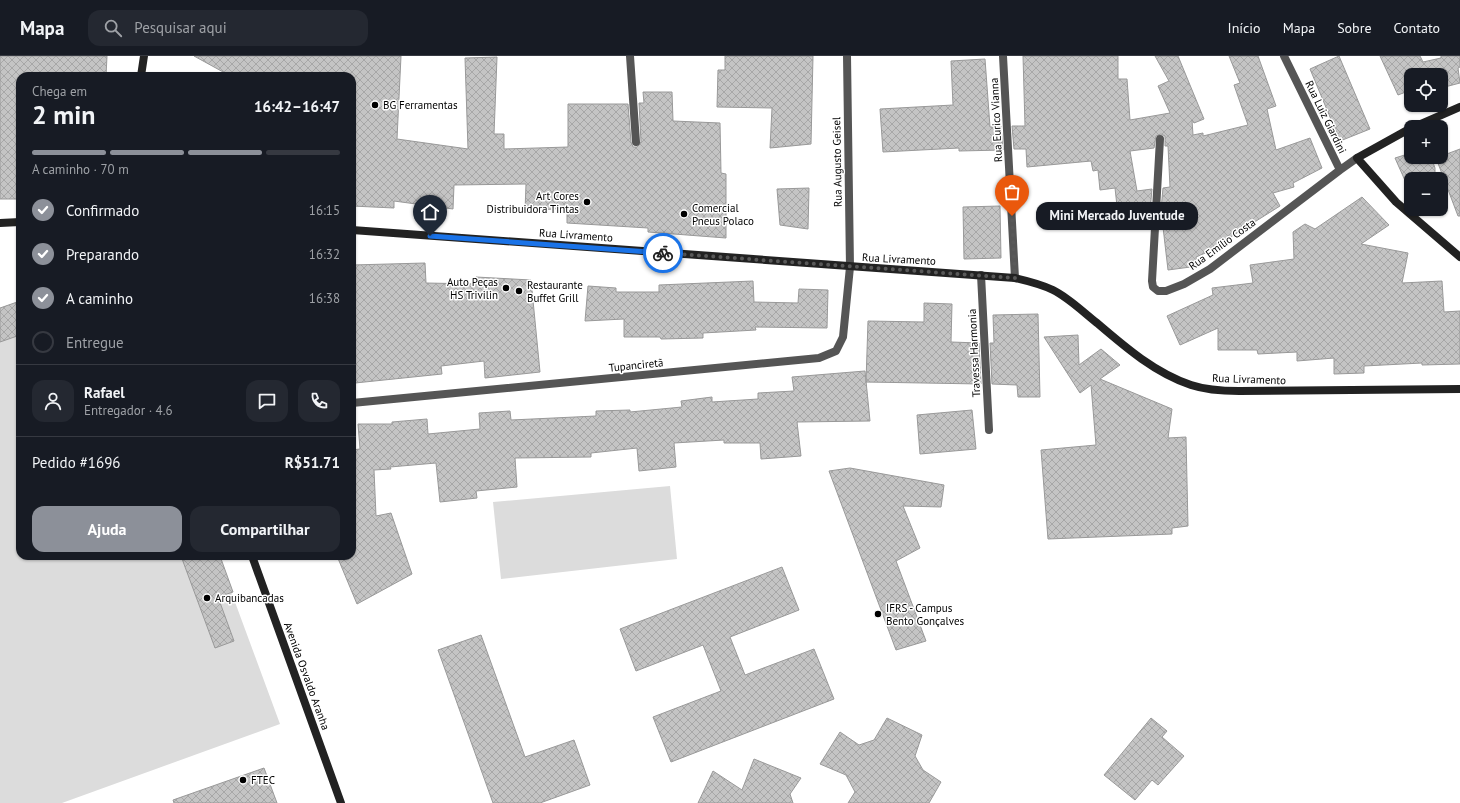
<!DOCTYPE html>
<html lang="pt">
<meta charset="utf-8">
<style>
body{margin:0;font-family:"PT Sans",sans-serif;background:#242831;color:#f1f3f6;height:100vh;display:flex;flex-direction:column;font-size:15px;white-space:nowrap}
*{box-sizing:border-box;margin:0}
p{font-size:13px;color:#9ea1a6}
.icon{flex:none;width:22px;height:22px;fill:none;stroke:currentColor;stroke-width:2;stroke-linecap:round;stroke-linejoin:round}
.map{position:relative;flex:1;overflow:hidden}
.side{position:absolute;left:16px;top:16px;width:340px;height:488px;display:flex;flex-direction:column;background:#171b24;border-radius:12px;box-shadow:0 1px 3px #0004}
.side>*{flex:none}
.controls{position:absolute;left:1404px;top:12px;display:grid;gap:8px}
.controls a{display:grid;place-items:center;width:44px;height:44px;border-radius:8px;background:#171b24;box-shadow:0 1px 3px #0004;font-size:20px}
.pin{position:absolute;display:grid;place-items:center;width:34px;height:34px;color:#fff;margin:-41px -17px;border-radius:50% 50% 50% 0;rotate:-45deg;box-shadow:0 0 4px #0007}
.pin .icon{rotate:45deg}
.courier{position:absolute;display:grid;place-items:center;width:40px;height:40px;margin:-20px;border:3px solid #1a73e8;border-radius:50%;background:#fff;color:#222;box-shadow:0 1px 5px #0007}
.bubble{position:absolute;height:28px;border-radius:12px;background:#171b24;box-shadow:0 1px 3px #0004;font-size:13px;font-weight:700;line-height:28px;text-align:center}
.summary em{font-style:normal;font-weight:700}
.summary div{display:flex;flex-direction:column-reverse}
.summary{display:flex;align-items:center;justify-content:space-between;height:68px;padding:0 16px}
h1{font-size:26px;font-weight:700;line-height:30px}
.bar{display:grid;grid-template-columns:repeat(4,1fr);gap:6px 4px;align-content:center;height:48px;padding:0 16px}
.bar i{height:5px;border-radius:3px;background:#363941}
.bar .current{background:#8c9099}
.bar p{grid-column:span 4}
.line{display:flex;align-items:center;gap:10px;padding:0 16px;border-top:1px solid #363941}
.line div{flex:1}
.round{display:grid;place-items:center;flex:none;width:42px;height:42px;border-radius:12px;background:#242831}
ol{padding:0 16px;list-style:none}
li{display:flex;align-items:center;gap:12px;height:44px}
li p{margin-inline-start:auto}
li .icon{padding:4px;border-radius:50%;background:#8c9099;color:#fff;stroke-width:4}
li:last-child{color:#9ea1a6}
li i{width:22px;height:22px;border:2px solid #363941;border-radius:50%}
.primary-button{display:flex;gap:8px;margin-top:auto;padding:8px 16px}
.primary-button a{flex:1;height:46px;border-radius:12px;background:#8c9099;color:#fff;font-size:16px;font-weight:700;line-height:46px;text-align:center}
.primary-button a+a{background:#242831;color:#f1f3f6}
header{display:flex;align-items:center;gap:24px;box-sizing:border-box;height:56px;padding:0 20px;background:#171b24;border-bottom:1px solid #363941}
header strong{font-size:19px}
nav{display:flex;gap:22px;margin-inline-start:auto;font-size:14px}
.search{width:280px;height:36px;background:#242831;display:flex;align-items:center;gap:10px;box-sizing:border-box;padding:0 14px;border-radius:12px;color:#9ea1a6;font-size:15px}
.map>svg:first-child{display:block}
.grass{fill:#dcdcdc}
.building{fill:url(#building-cross-hatch);stroke:#999}
.lines{fill:none;stroke-linecap:round;stroke-linejoin:round}
.street{stroke:#555;stroke-width:8}
.secondary{stroke:#222;stroke-width:8}
.done{stroke:#595959;stroke-width:4;stroke-dasharray:0 7.2}
.route{stroke:#1a73e8;stroke-width:5}
.poi-dot{fill:#000;stroke:#fff;stroke-width:1.5}
.labels{text-anchor:middle;stroke-width:3;stroke-linejoin:round;paint-order:stroke}
.poi-label{font-size:11px;fill:#000;stroke:#fff;text-anchor:start}
.street-label{font-size:11px;fill:#000;stroke:#fff}
</style>
<header>
<strong>Mapa</strong>
<div class="search"><svg class="icon" aria-label="search" viewBox="0 0 24 24"><circle cx="10" cy="10" r="6"/><path d="M15 15l6 6"/></svg>Pesquisar aqui</div>
<nav><a>Início</a><a>Mapa</a><a>Sobre</a><a>Contato</a></nav>
</header>
<div class="map">
<svg width="1460" height="747" viewBox="0 0 1460 747">
<defs>
<pattern id="building-cross-hatch" width="8" height="8" patternUnits="userSpaceOnUse"><rect width="8" height="8" fill="#c4c4c4"/><path d="M0 0l8 8M0 8l8-8" fill="none" stroke="#a7a7a7"/></pattern>
</defs>
<rect width="100%" height="100%" fill="#fff"/>
<path class="grass" d="M20,245v255h198l62,168 -218,79h-62v-495z
M670,430l7,73 -176,20 -8,-77z"/>
<path class="building" d="M0,0h107l-1,20h-86v123h-20z
M194,0h207l-4,83 71,10 -3,-91 32,-1 -3,77h10v15l64,-2v-43h60l3,38 2,5h4l4,-5 -2,-39h5l-1,-11h29l1,29 47,2 1,50 5,1v64l-78,-6v-4l-81,-5v-15l-42,3 1,-27 -72,1 -1,24 -59,-8v7l-42,-2v-130h-127v-3z
M725,0h88l-2,88 -41,4 2,-40 -55,-1 1,-37h7z
M1023,0h95v23h9l3,41 40,-7 -12,-27 11,-5 -14,-25h23l26,63 -10,4 -2,-3 1,15 10,-2v3l45,-11 -14,-40 6,-2 -11,-27h29l18,50 -9,3 9,41 34,-12 12,30 -29,15 1,4 -21,6 7,13 -51,32 2,4 -35,15 2,9 -30,4 -7,-60 2,-22 7,-1 -2,-41h-3v-10l-4,-2 -5,2 -2,12 -24,3 7,40 15,-2 -2,22 -32,4 -3,-27 -15,2 -2,-20 -5,1 -2,-10 -64,6 -1,-18h-12l-2,-23h13z
M1339,0l31,73 -30,12 -30,-72z
M1380,0h40l3,6 18,-4v-2h19v11l-2,1 2,15 -19,5v-13h-30v15l-13,5z
M985,3l5,68 11,-1 2,24 -44,1v-3l-76,4 -3,-43 73,-4 -2,-44z
M1460,93v67h-2l-22,-58z
M1411,97v4h20l4,11v11h-24v15l-16,-36z
M809,132l-1,41 -28,-4 -3,-36z
M1362,141l27,28 -28,19 47,9 -6,30 40,-2 2,31 16,-1v53l-38,1v-2l-58,3v7l-30,1v-16l-37,3v-9l-39,2 -1,-4h-39v-22l-38,17 -13,-29 46,-21 -1,-7 41,-5 -3,-18 44,-6 -1,-27 12,-8 10,5z
M1000,150l1,52 -37,1 -1,-52z
M425,207l1,20 51,1 -1,-7 55,3 9,92 -55,6 -1,-17 -43,5 1,8 -87,9 -3,-24v-94z
M753,225l1,21 44,1 1,-14 29,1 -1,38 -72,-1 1,3 -53,3v5l-42,1 -1,-2h-36v-18l-39,2 3,-35 28,2v4h43v-7z
M20,245v34l-20,7v-34z
M924,247l28,1 -1,38 28,1 2,41 -115,-2 2,-61 56,1z
M1038,258l2,83h-22l-1,-12 -25,-1 -2,-41h4l-1,-28z
M1078,279l1,30 22,-16 19,16 -20,14 72,30 -4,29 18,-1 2,89 -16,2v6l-124,5 -7,-89 55,-5 -5,-60 -11,8 -36,-56z
M865,315l5,50 -73,1 4,34 -40,3 -1,-16h-36v-3l-50,3 2,24 -37,4 -2,-23 -46,5v4l-76,1 2,29 -41,4 1,7 -37,4 -4,-39 -46,4 1,2 -17,1 2,46 15,-3 21,61 -55,30 -20,-48h15v-106l8,-1 -2,-25h34v-2l35,-3 1,15 52,-5 -1,-16 31,-2 1,9 85,-4v-5l34,-1v2l52,-5 -1,-6 31,-4v5l46,-3v-6l36,-2 -2,-14z
M972,354l4,39 -56,5 -3,-39z
M850,412l94,17 -3,22 -38,-1 17,42 -24,13 30,80 -30,9 -67,-179z
M181,500h39l13,36 -15,5 16,44 -19,7z
M782,511l17,43 -69,27 15,38 69,-26 20,50 -163,63 -18,-45 68,-26 -18,-46 -67,26 -16,-42z
M481,579l44,122 49,-17 16,45 -50,18h-47l-55,-153z
M887,662l35,17 -7,21 8,14 18,12 -12,21h-81l7,-11 -9,-17 -26,-11 20,-32 19,13 15,-5z
M1151,662l16,13 -5,6 22,19 -26,29 -6,-5 -17,20 -31,-25z
M754,703l47,19 -11,16 3,9h-95l15,-32 29,19z
M264,712l13,35h-103l-1,-3z"/>
<g class="lines">
<path class="street" d="M630,0l6,86
M1003,0l12,222
M1284,0l56,114 17,-12
M1160,83l-8,142 1,6 5,4h8l18,-7 26,-15 130,-99
M981,219l8,155
M352,347l467,-45 17,-7 7,-14 7,-70 -3,-211"/>
<path class="secondary" d="M141,20l3,-20
M1414,71l46,-20
M1411,72l-54,30 39,44 64,55
M0,167l20,-1
M352,174l663,48c13,3 26,6 38,12 16,8 30,22 44,33 28,24 58,50 94,62 15,5 33,6 48,6l221,-2
M252,500l89,247"/>
</g>
<g class="lines">
<path class="done" d="M663,197l352,25 -3,-62"/>
<path class="route" d="M430,180l233,17"/>
</g>
<g class="poi-dot">
<circle cx="375" cy="49" r="4"/>
<circle cx="587" cy="146" r="4"/>
<circle cx="684" cy="158" r="4"/>
<circle cx="506" cy="232" r="4"/>
<circle cx="519" cy="235" r="4"/>
<circle cx="207" cy="542" r="4"/>
<circle cx="878" cy="558" r="4"/>
<circle cx="243" cy="724" r="4"/>
</g>
<g class="labels">
<g class="poi-label">
<text x="383" y="53">BG Ferramentas</text>
<text x="579" y="144" text-anchor="end">Art Cores<tspan x="579" dy="13">Distribuidora Tintas</tspan></text>
<text x="692" y="156">Comercial<tspan x="692" dy="13">Pneus Polaco</tspan></text>
<text x="498" y="230" text-anchor="end">Auto Peças<tspan x="498" dy="13">HS Trivilin</tspan></text>
<text x="527" y="233">Restaurante<tspan x="527" dy="13">Buffet Grill</tspan></text>
<text x="215" y="546">Arquibancadas</text>
<text x="886" y="556">IFRS - Campus<tspan x="886" dy="13">Bento Gonçalves</tspan></text>
<text x="251" y="728">FTEC</text>
</g>
<g class="street-label">
<text transform="translate(1326 61) rotate(64)" y="4">Rua Luiz Giardini</text>
<text transform="translate(996 64) rotate(-93)" y="4">Rua Eurico Vianna</text>
<text transform="translate(837 106) rotate(-91)" y="4">Rua Augusto Geisel</text>
<text transform="translate(576 179) rotate(4)" y="4">Rua Livramento</text>
<text transform="translate(1222 188) rotate(-36)" y="4">Rua Emílio Costa</text>
<text transform="translate(899 203) rotate(3)" y="4">Rua Livramento</text>
<text transform="translate(974 297) rotate(-93)" y="4">Travessa Harmonia</text>
<text transform="translate(636 309) rotate(-6)" y="4">Tupanciretã</text>
<text transform="translate(1249 323) rotate(2)" y="4">Rua Livramento</text>
<text transform="translate(307 620) rotate(70)" y="4">Avenida Osvaldo Aranha</text>
</g>
</g>
</svg>
<div class="controls">
<a><svg class="icon" aria-label="locate" viewBox="0 0 24 24"><circle cx="12" cy="12" r="6"/><path d="M12 2v4M12 18v4M2 12h4M18 12h4"/></svg></a>
<a>+</a>
<a>−</a>
</div>
<div class="pin" style="left:1012px;top:160px;background:#ea580c"><svg class="icon" aria-label="bag" viewBox="0 0 24 24"><path d="M5 8h14l-1 12H6zM9 8a3 3 0 0 1 6 0"/></svg></div>
<div class="pin" style="left:430px;top:180px;background:#1f2937"><svg class="icon" aria-label="home" viewBox="0 0 24 24"><path d="M3 11l9-7 9 7M6 9v11h12V9"/></svg></div>
<div class="courier" style="left:663px;top:197px"><svg class="icon" aria-label="bike" viewBox="0 0 24 24"><circle cx="6" cy="16" r="4"/><circle cx="18" cy="16" r="4"/><path d="M6 16l4-8h5l3 8M10 8l3 8H6M13 5h3"/></svg></div>
<div class="bubble" style="left:1036px;top:146px;width:162px">Mini Mercado Juventude</div>
<section class="side">
<div class="summary"><div><h1>2 min</h1><p>Chega em</p></div><em>16:42–16:47</em></div>
<div class="bar"><i class="current"></i><i class="current"></i><i class="current"></i><i></i><p>A caminho · 70 m</p></div>
<ol>
<li><svg class="icon" aria-label="check" viewBox="0 0 24 24"><path d="M5 12l5 5 9-10"/></svg>Confirmado<p>16:15</p></li>
<li><svg class="icon" aria-label="check" viewBox="0 0 24 24"><path d="M5 12l5 5 9-10"/></svg>Preparando<p>16:32</p></li>
<li><svg class="icon" aria-label="check" viewBox="0 0 24 24"><path d="M5 12l5 5 9-10"/></svg>A caminho<p>16:38</p></li>
<li><i></i>Entregue</li>
</ol>
<div class="line" style="height:72px"><a class="round"><svg class="icon" aria-label="person" viewBox="0 0 24 24"><circle cx="12" cy="8" r="4"/><path d="M4 21q1-7 8-7t8 7"/></svg></a><div><b>Rafael</b><p>Entregador · 4.6</p></div><a class="round"><svg class="icon" aria-label="chat" viewBox="0 0 24 24"><path d="M4 5h16v11H9l-5 4z"/></svg></a><a class="round"><svg class="icon" aria-label="phone" viewBox="0 0 24 24"><path d="M5 4h4l2 5-3 2q2 4 5 5l2-3 5 2v4C11 20 4 13 5 4z"/></svg></a></div>
<div class="line" style="height:52px"><div>Pedido #1696</div><b>R$51.71</b></div>
<div class="primary-button"><a>Ajuda</a><a>Compartilhar</a></div>
</section>
</div>
